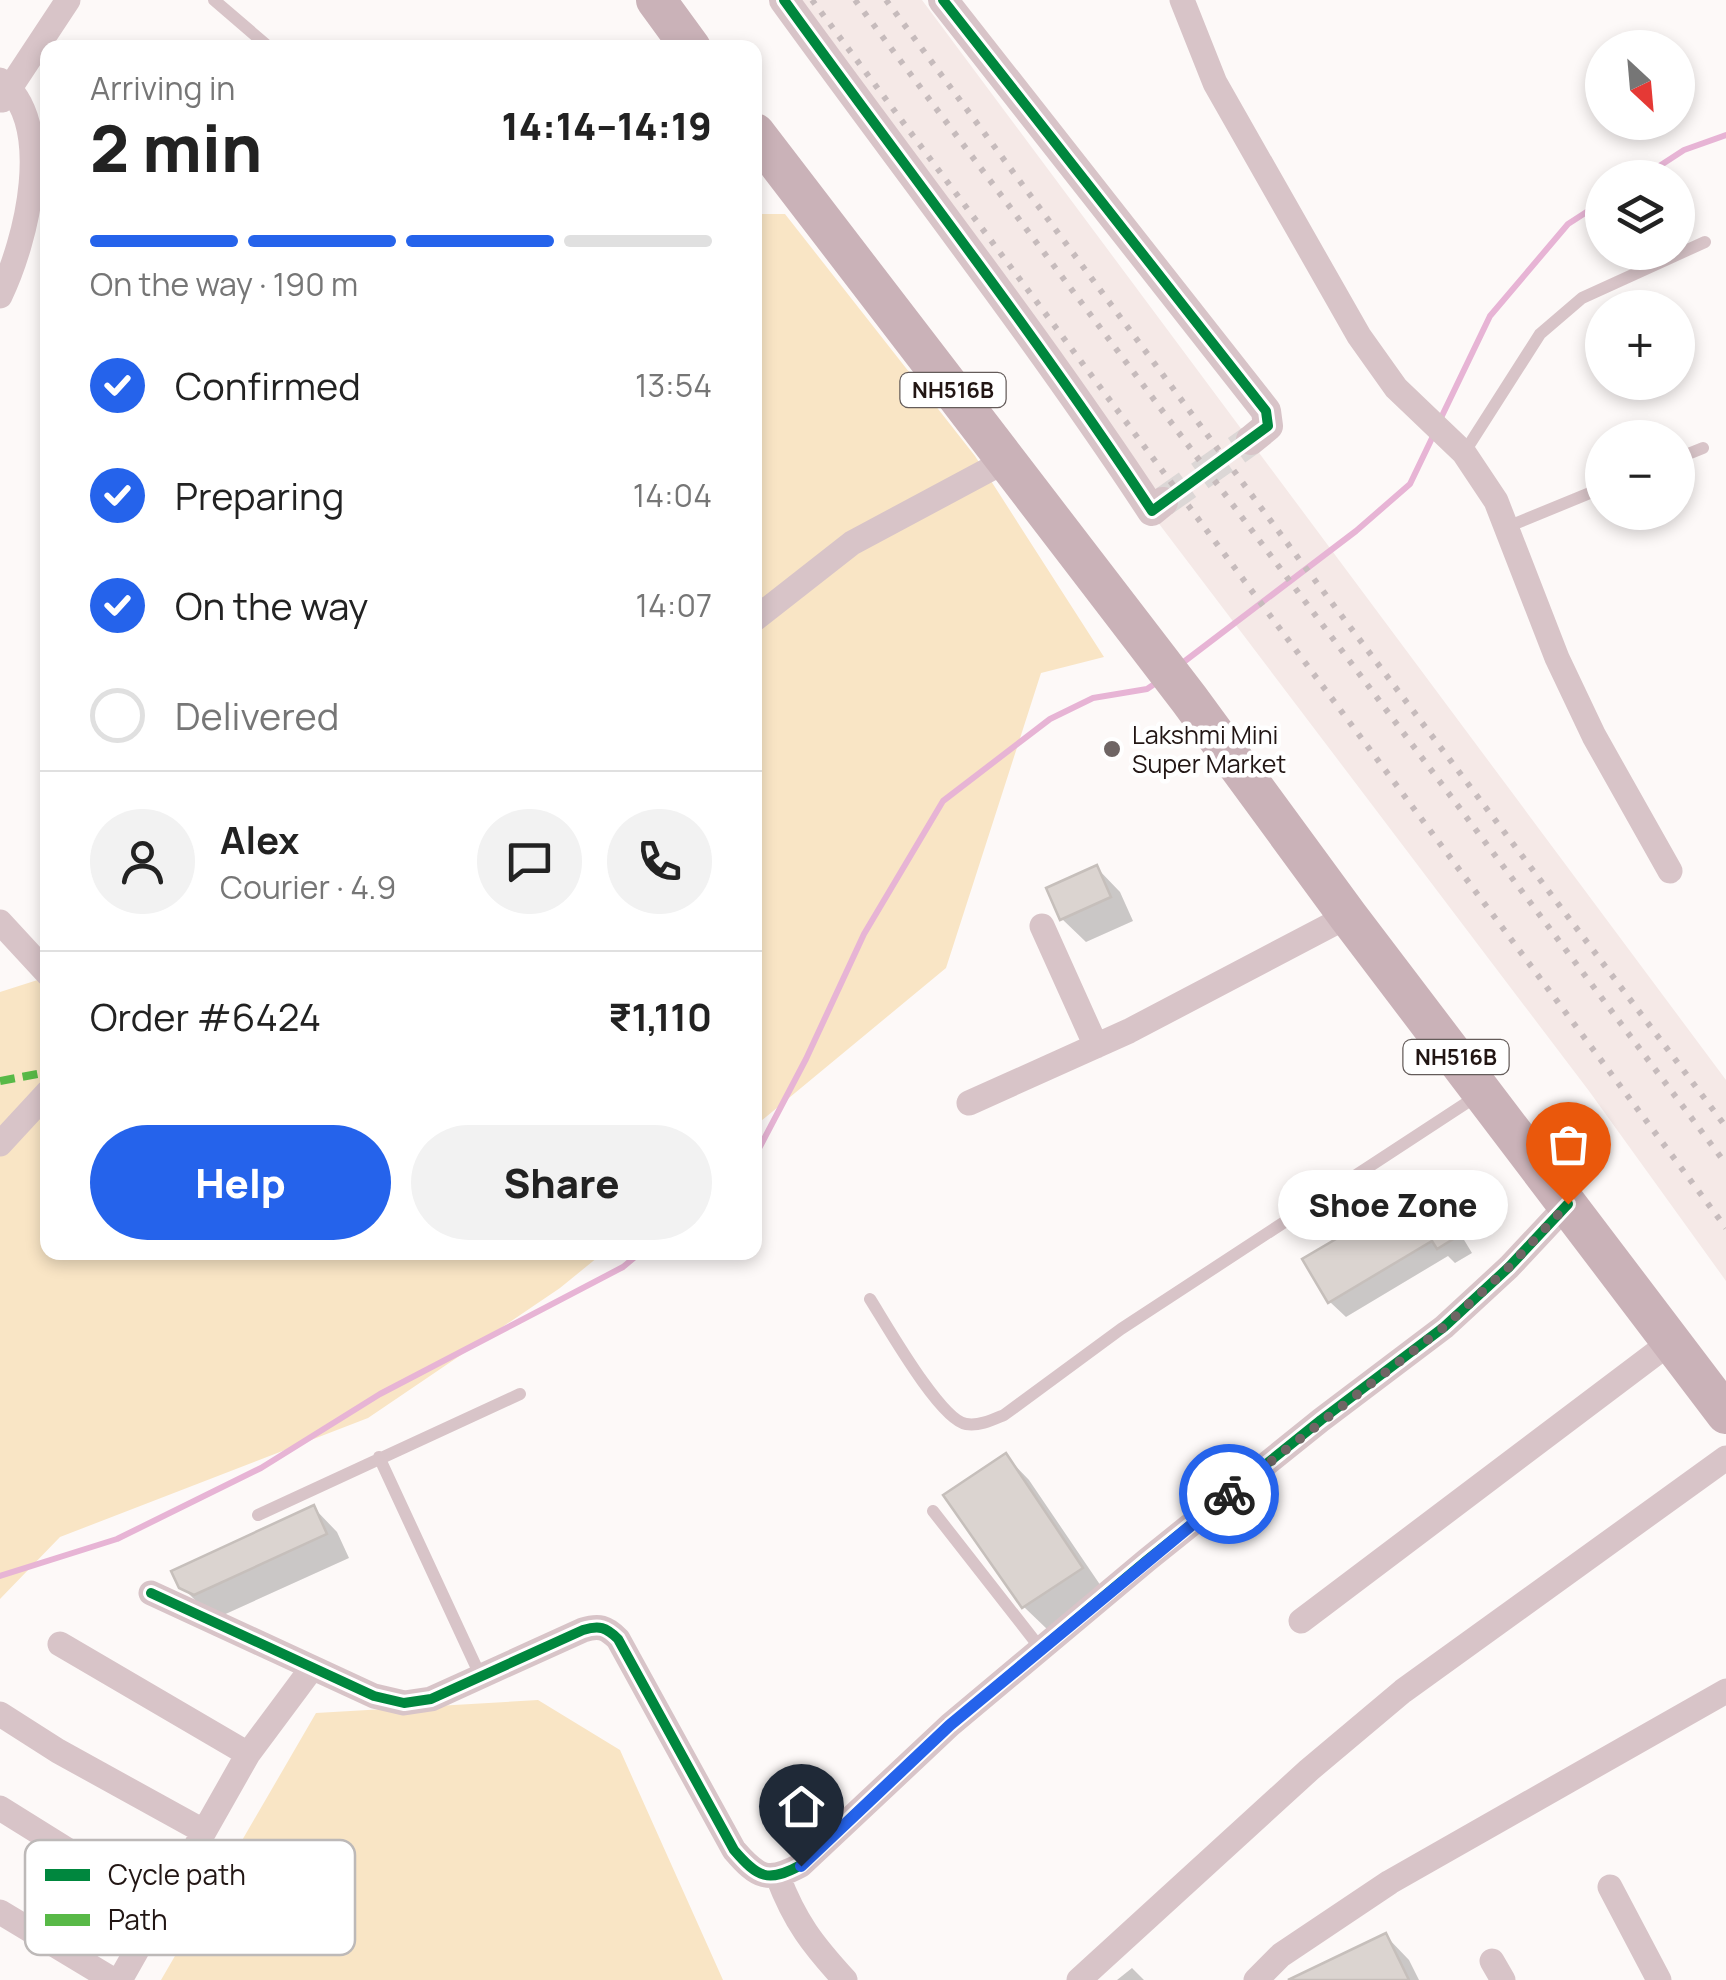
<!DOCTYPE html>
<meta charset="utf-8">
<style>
body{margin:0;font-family:Manrope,sans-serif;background:#f2f2f2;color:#222;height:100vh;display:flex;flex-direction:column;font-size:38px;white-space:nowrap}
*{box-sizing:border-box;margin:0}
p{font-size:32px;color:#767676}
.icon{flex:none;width:55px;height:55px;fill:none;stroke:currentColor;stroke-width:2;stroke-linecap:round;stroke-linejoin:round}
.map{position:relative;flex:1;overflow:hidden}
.panel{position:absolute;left:40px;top:40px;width:722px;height:1220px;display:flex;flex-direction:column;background:#fff;border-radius:20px;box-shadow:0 5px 15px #0003}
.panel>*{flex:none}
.needle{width:65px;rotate:154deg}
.controls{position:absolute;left:1585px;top:30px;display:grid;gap:20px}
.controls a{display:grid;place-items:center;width:110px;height:110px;border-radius:50%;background:#fff;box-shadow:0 5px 15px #0003;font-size:50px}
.pin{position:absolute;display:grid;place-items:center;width:85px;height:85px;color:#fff;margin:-102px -42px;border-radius:50% 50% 50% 0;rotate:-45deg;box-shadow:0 0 10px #0007}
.pin .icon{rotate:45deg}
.courier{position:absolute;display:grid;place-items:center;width:100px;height:100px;margin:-50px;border:8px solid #2563eb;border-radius:50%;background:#fff;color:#222;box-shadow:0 2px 12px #0007}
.bubble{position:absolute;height:70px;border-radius:35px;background:#fff;box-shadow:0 5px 15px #0003;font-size:32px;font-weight:800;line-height:70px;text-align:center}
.summary em{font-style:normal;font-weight:800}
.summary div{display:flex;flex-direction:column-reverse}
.summary{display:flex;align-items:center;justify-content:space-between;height:170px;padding:0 50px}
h1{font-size:65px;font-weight:800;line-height:75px}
.bar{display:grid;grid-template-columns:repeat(4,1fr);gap:15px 10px;align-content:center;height:120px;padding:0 50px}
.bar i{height:12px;border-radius:8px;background:#e0e0e0}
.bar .selected{background:#2563eb}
.bar p{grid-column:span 4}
.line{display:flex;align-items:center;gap:25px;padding:0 50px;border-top:2px solid #e0e0e0}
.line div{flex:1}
.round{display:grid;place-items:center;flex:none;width:105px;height:105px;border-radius:52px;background:#f2f2f2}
ol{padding:0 50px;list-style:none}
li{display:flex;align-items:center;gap:30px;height:110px}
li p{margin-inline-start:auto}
li .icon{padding:10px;border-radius:50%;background:#2563eb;color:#fff;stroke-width:4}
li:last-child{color:#767676}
li i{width:55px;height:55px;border:5px solid #e0e0e0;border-radius:50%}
.action{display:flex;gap:20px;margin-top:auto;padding:20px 50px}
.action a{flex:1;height:115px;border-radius:60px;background:#2563eb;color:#fff;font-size:40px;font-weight:800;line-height:115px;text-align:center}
.action a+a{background:#f2f2f2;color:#222}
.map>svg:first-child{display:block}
.built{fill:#f5e9e7}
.green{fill:#f9e5c5}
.shadow{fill:#0003}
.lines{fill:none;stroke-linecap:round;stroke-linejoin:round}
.stream{stroke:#e7b4d5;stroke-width:6}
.building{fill:#dbd4d0;stroke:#c6bfbb;stroke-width:2.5}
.tertiary-tunnel{stroke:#dcd7d6;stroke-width:30;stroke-dasharray:30 15;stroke-linecap:butt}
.service{stroke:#d8c4c8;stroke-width:12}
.minor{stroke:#d8c4c8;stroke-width:25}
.tertiary{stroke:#d8c4c8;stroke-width:30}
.trunk{stroke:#cab2b8;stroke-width:40}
.rail{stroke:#c6bbbc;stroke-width:6;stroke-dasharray:5 10;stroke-linecap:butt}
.quiet{stroke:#58b947;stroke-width:8;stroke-dasharray:15 8;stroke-linecap:butt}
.cycleway-casing{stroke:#fff;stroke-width:16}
.cycleway{stroke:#00873e;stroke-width:10}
.done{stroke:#6f6564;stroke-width:10;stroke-dasharray:0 18}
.route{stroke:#2563eb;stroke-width:12}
.poi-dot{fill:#6f6564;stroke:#fff;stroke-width:4}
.labels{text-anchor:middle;stroke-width:9;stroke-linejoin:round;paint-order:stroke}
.shield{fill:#fff;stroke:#645c5a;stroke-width:2.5}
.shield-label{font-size:22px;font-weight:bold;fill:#221614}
.poi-label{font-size:25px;fill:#221614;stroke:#fff;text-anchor:start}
.key{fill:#fff;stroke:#bdb9b8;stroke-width:2.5}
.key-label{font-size:28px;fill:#221614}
</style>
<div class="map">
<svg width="1726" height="1980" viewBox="0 0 1726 1980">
<rect width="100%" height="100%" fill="#fdf9f8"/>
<path class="built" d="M769,0h153l804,1080v201l-137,-190 -702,-926z"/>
<path class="green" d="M755,214h30l190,242 129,201 -63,16 -95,295 -191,158z
M47,977l1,275 555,1 -43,35 -192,130 -308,119 -60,62v-607z
M538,1700l82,50 103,230h-562l155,-267z"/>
<path class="shadow" d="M1097,868l23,24 13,29 -47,21 -24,-23z
M1422,1181l16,16 34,56 -17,10 -7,-7 -102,61 -16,-15 -24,-42 101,-60z
M1006,1456l23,24 76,112 -57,38 -24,-23 -77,-112z
M314,1508l23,24 12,26 -130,59 -13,-6 -25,-25z
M1386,1936l23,24 10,20h-125z
M1132,1968l12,12h-27z"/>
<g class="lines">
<path class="stream" d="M1641,178l43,-28 42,-15
M1439,422l51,-106 78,-92 34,-22
M1181,664l175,-133 54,-47 24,-50
M755,1156l51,-97 58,-125 79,-133 107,-82 43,-21 54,-9 12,-8
M0,1576l117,-37 144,-71 119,-74 243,-127 18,-15"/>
</g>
<path class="building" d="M1097,865l14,32 -51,23 -14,-32z
M1423,1178l35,58 -21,13 -5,-8 -104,62 -26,-44 102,-60 -5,-8z
M1006,1453l77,115 -61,40 -79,-113z
M314,1505l13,29 -133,61 -15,-7 -8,-17z
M1386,1933l23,47h-121z"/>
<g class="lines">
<path class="tertiary-tunnel" d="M1163,502l88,-62"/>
<path class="service" d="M214,0l56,48
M1464,453l76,-119 42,-36 123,-56
M1678,458l25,-10
M1507,527l95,-39
M870,1299c16,25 70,121 96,125 14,2 26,-4 38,-9l117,-86 356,-233
M379,1457l101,218
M933,1511l108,138
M258,1515l262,-121"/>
<path class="minor" d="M1182,0l33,83 144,253 37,52 68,65 32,48 61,157 37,78 76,135
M0,80c57,43 26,162 0,216
M2,100l66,-100
M755,619l97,-76 155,-83
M0,922l48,52
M1042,926l54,120
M969,1103l160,-72 219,-115
M0,1144l48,-52
M151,1593l223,103 30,7 27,-4 152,-69c16,-5 23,-3 35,9l116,211c24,28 34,33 67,15l149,-140 197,-165 174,-140 123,-93 65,-60 59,-63
M1301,1621l371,-280
M60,1644l188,110
M0,1714l58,37 145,80
M0,1808l162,101
M778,1877c17,45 35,68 67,103
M1610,1887l49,93
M0,1912l113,68
M1492,1961l11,19
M120,1980l128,-226 64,-86
M1079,1980l230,-210 94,-79 323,-233
M1256,1980l25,-25 109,-73 336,-191"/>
<path class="tertiary" d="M784,0c123,170 253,336 368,511l11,-9
M943,0l323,411 2,15 -17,14"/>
<path class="trunk" d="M656,0l35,48
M755,133l434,566 159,217 378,498"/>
<path class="rail" d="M812,0l914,1228
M855,0l871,1164
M886,0l413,559 427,568"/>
<path class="quiet" d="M0,1081l48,-9"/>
<g class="cycleway-casing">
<path id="cycleway" d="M784,0c123,170 253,336 368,511l116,-85 -2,-15 -323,-411
M151,1593l223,103 30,7 27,-4 152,-69c16,-5 23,-3 35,9l116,211c24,28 34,33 67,15l149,-140 197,-165 174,-140 123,-93 65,-60 59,-63"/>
</g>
<use href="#cycleway" class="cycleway"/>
</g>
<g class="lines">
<path class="done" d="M1229,1494l215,-167 65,-60 59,-63"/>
<path class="route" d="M801,1866l149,-141 279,-231"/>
</g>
<circle class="poi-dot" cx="1112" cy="749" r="10"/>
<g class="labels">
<g class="shield">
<rect x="900.5" y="373" width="105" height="34" rx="8"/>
<rect x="1403.5" y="1040" width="105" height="34" rx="8"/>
</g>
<g class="shield-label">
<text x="953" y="398">NH516B</text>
<text x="1456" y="1065">NH516B</text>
</g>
<g class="poi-label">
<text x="1132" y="744">Lakshmi Mini<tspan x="1132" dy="29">Super Market</tspan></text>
</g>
</g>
<rect x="25" y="1840" width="330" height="115" rx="15" class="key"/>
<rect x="45" y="1869" width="45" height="12" fill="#00873e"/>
<rect x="45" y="1914" width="45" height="12" fill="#58b947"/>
<g class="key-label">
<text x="108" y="1885">Cycle path</text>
<text x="108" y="1930">Path</text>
</g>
</svg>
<div class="controls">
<a><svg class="needle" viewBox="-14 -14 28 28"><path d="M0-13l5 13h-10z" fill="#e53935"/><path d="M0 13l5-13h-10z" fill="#767676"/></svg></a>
<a><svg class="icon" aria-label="layers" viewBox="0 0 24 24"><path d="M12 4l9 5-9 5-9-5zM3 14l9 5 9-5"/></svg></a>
<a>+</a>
<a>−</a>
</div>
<div class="pin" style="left:1568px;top:1204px;background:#ea580c"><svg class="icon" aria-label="bag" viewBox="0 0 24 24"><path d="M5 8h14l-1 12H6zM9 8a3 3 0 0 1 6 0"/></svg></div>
<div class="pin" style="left:801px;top:1866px;background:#1f2937"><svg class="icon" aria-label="home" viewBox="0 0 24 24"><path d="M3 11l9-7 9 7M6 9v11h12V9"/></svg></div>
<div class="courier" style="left:1229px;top:1494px"><svg class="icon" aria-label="bike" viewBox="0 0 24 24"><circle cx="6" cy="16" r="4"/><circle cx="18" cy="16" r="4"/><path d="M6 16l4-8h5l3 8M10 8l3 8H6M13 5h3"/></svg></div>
<div class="bubble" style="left:1278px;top:1170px;width:230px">Shoe Zone</div>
<section class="panel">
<div class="summary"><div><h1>2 min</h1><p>Arriving in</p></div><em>14:14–14:19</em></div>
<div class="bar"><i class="selected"></i><i class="selected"></i><i class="selected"></i><i></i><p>On the way · 190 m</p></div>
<ol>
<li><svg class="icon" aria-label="check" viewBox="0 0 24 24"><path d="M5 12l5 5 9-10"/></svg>Confirmed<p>13:54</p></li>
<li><svg class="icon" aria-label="check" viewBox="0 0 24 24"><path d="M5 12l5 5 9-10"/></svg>Preparing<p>14:04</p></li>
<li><svg class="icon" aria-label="check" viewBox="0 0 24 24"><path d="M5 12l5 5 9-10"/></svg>On the way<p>14:07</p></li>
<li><i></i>Delivered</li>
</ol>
<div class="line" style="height:180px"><a class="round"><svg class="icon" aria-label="person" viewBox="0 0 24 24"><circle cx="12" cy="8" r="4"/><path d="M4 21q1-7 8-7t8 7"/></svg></a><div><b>Alex</b><p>Courier · 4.9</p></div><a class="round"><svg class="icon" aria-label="chat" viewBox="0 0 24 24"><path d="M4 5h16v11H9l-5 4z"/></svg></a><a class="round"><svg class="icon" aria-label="phone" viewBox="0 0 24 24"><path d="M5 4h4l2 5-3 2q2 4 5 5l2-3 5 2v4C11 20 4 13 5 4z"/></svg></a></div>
<div class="line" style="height:130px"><div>Order #6424</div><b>₹1,110</b></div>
<div class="action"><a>Help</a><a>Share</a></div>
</section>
</div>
